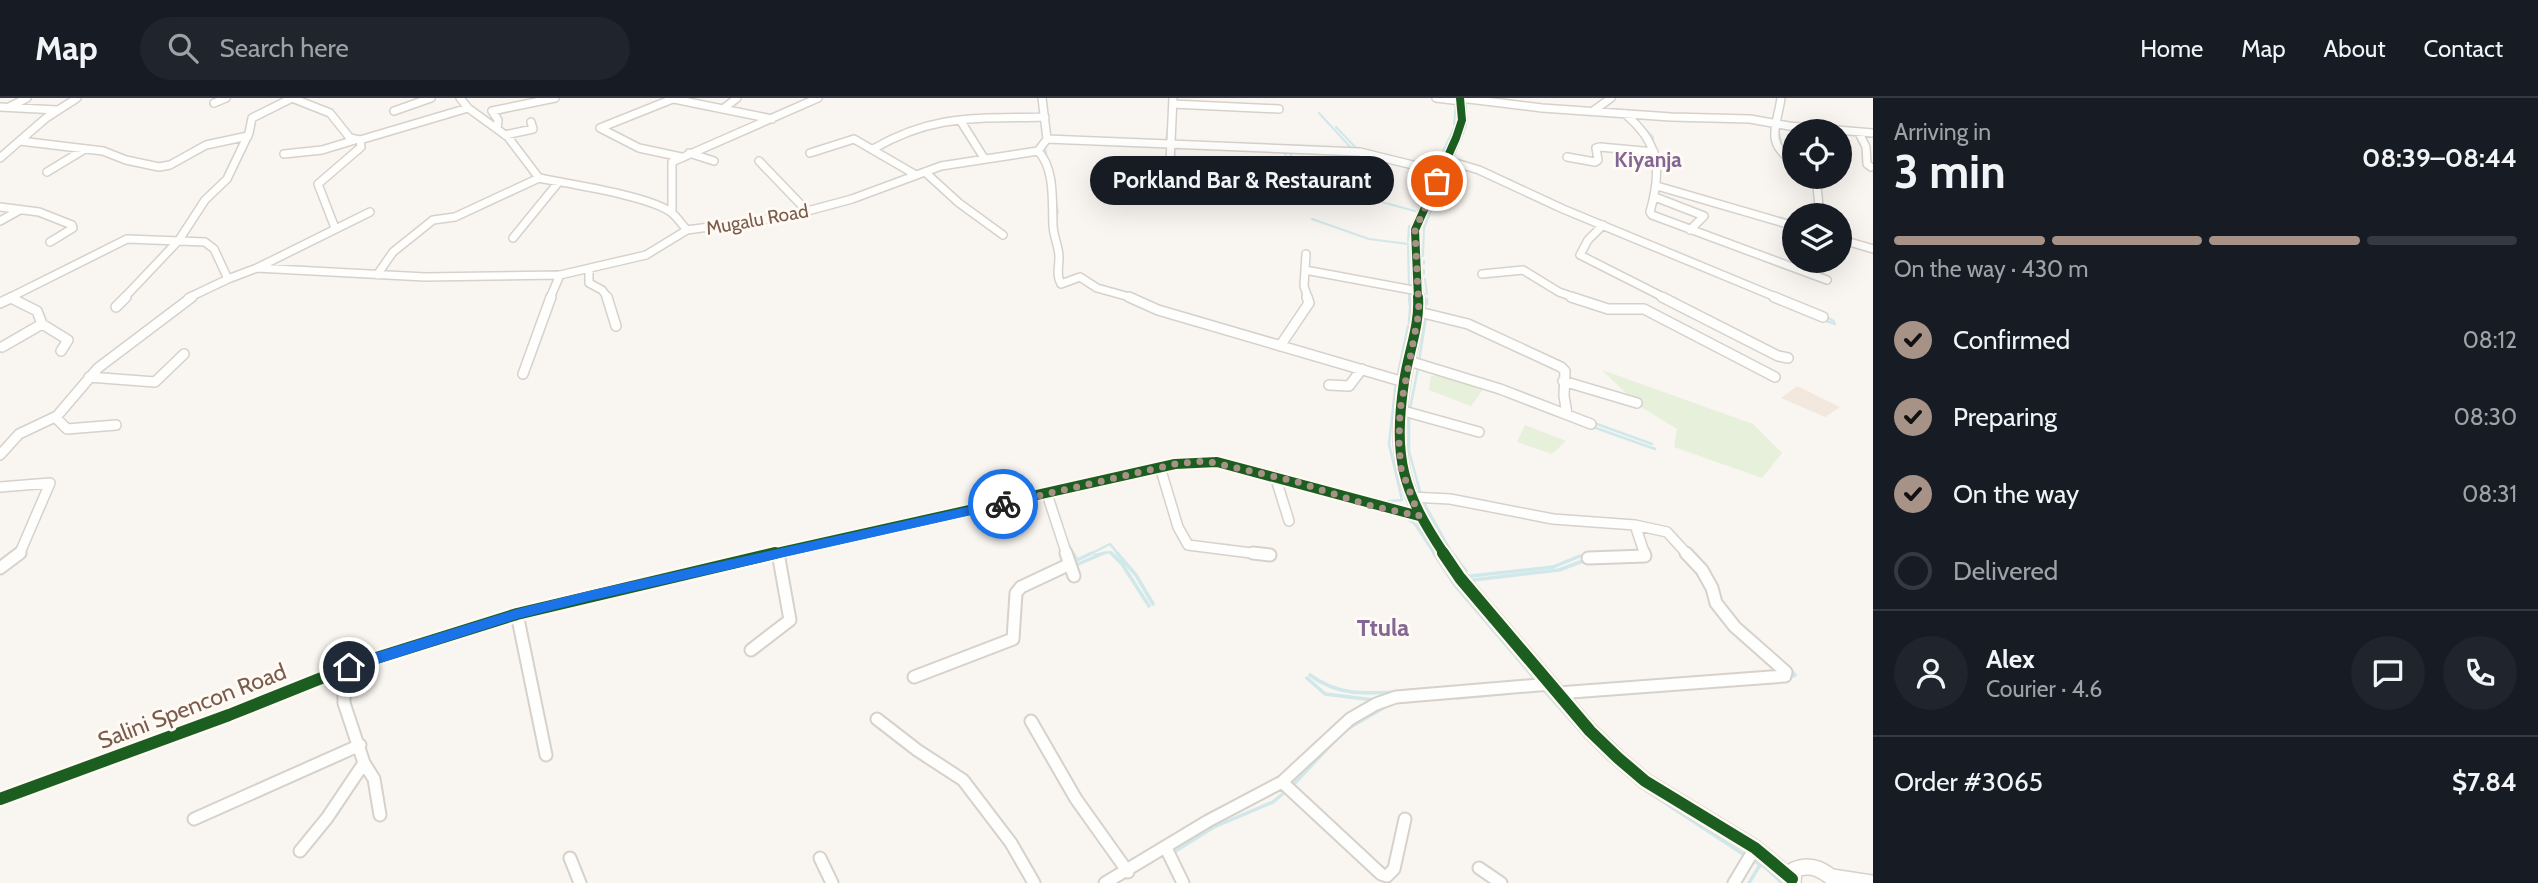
<!DOCTYPE html>
<meta charset="utf-8">
<style>
body{margin:0;font-family:Cabin,sans-serif;background:#20242c;color:#f1f3f6;height:100vh;display:flex;flex-direction:column;font-size:26px;white-space:nowrap}
*{box-sizing:border-box;margin:0}
p{font-size:23px;color:#9ea1a6}
.icon{flex:none;width:38px;height:38px;fill:none;stroke:currentColor;stroke-width:2;stroke-linecap:round;stroke-linejoin:round}
.map{position:relative;flex:1;overflow:hidden}
.sheet{display:flex;flex-direction:column;background:#171b24;width:665px}
.sheet>*{flex:none}
.fabs{position:absolute;left:1782px;top:21px;display:grid;gap:14px}
.fabs a{display:grid;place-items:center;width:70px;height:70px;border-radius:50%;background:#171b24;box-shadow:0 7px 28px #0002;font-size:35px}
.pin{position:absolute;display:grid;place-items:center;width:60px;height:60px;color:#fff;margin:-30px;border:4px solid #fff;border-radius:50%;box-shadow:0 2px 7px #0007}
.courier{position:absolute;display:grid;place-items:center;width:70px;height:70px;margin:-35px;border:5px solid #1a73e8;border-radius:50%;background:#fff;color:#222;box-shadow:0 2px 9px #0007}
.bubble{position:absolute;height:49px;border-radius:24px;background:#171b24;box-shadow:0 7px 28px #0002;font-size:23px;font-weight:700;line-height:49px;text-align:center}
.headline em{font-style:normal;font-weight:700}
.headline div{display:flex;flex-direction:column-reverse}
.headline{display:flex;align-items:center;justify-content:space-between;height:119px;padding:0 21px}
h1{font-size:46px;font-weight:700;line-height:52px}
.bar{display:grid;grid-template-columns:repeat(4,1fr);gap:10px 7px;align-content:center;height:84px;padding:0 21px}
.bar i{height:9px;border-radius:5px;background:#363941}
.bar .current{background:#a69286}
.bar p{grid-column:span 4}
.line{display:flex;align-items:center;gap:18px;padding:0 21px;border-top:2px solid #363941}
.line div{flex:1}
.round{display:grid;place-items:center;flex:none;width:74px;height:74px;border-radius:37px;background:#20242c}
ol{padding:0 21px;list-style:none}
li{display:flex;align-items:center;gap:21px;height:77px}
li p{margin-inline-start:auto}
li .icon{padding:7px;border-radius:50%;background:#a69286;color:#111;stroke-width:4}
li:last-child{color:#9ea1a6}
li i{width:38px;height:38px;border:4px solid #363941;border-radius:50%}
header{display:flex;align-items:center;gap:42px;box-sizing:border-box;height:98px;padding:0 35px;background:#171b24;border-bottom:2px solid #363941}
header strong{font-size:33px}
nav{display:flex;gap:38px;margin-inline-start:auto;font-size:24px}
.search{width:490px;height:63px;background:#20242c;display:flex;align-items:center;gap:18px;box-sizing:border-box;padding:0 24px;border-radius:38px;color:#9ea1a6;font-size:26px}
main{display:flex;flex:1;min-height:0}
.map>svg:first-child{display:block}
.residential{fill:#f2e8de}
.green{fill:#e7f0db}
.lines{fill:none;stroke-linecap:round;stroke-linejoin:round}
.stream-far2{stroke:#d0e8ea;stroke-width:2}
.stream-far1{stroke:#d0e8ea;stroke-width:2.5}
.stream{stroke:#d0e8ea;stroke-width:3.5}
.minor-far2-casing{stroke:#d7d1cb;stroke-width:10}
.minor-far1-casing{stroke:#d7d1cb;stroke-width:12}
.minor-casing{stroke:#d7d1cb;stroke-width:15}
.tertiary-far2-casing{stroke:#d7d1cb;stroke-width:11}
.tertiary-far1-casing{stroke:#d7d1cb;stroke-width:15}
.tertiary-casing{stroke:#d7d1cb;stroke-width:18}
.minor-far2{stroke:#fefefd;stroke-width:7}
.minor-far1{stroke:#fefefd;stroke-width:9}
.minor{stroke:#fefefd;stroke-width:11}
.tertiary-far2{stroke:#fefefd;stroke-width:9}
.tertiary-far1{stroke:#fefefd;stroke-width:11}
.tertiary{stroke:#fefefd;stroke-width:15}
.cycleway-far2-casing{stroke:#fffaf3;stroke-width:11}
.cycleway-far1-casing{stroke:#fffaf3;stroke-width:14}
.cycleway-casing{stroke:#fffaf3;stroke-width:17}
.cycleway-far2{stroke:#1b5e20;stroke-width:8}
.cycleway-far1{stroke:#1b5e20;stroke-width:10}
.cycleway{stroke:#1b5e20;stroke-width:12}
.route{fill:#1a73e8}
.done{stroke:#a69286;stroke-width:7;stroke-dasharray:0 12.6}
.labels{text-anchor:middle;stroke-width:6;stroke-linejoin:round;paint-order:stroke}
.far-street-label{font-size:19px;fill:#7a5c4d;stroke:#fffaf3}
.far-quarter-label{font-size:21px;font-weight:bold;fill:#846695;stroke:#fffaf3}
.street-label{font-size:23px;fill:#7a5c4d;stroke:#fffaf3}
.neighbourhood-label{font-size:24px;font-weight:bold;fill:#846695;stroke:#fffaf3}
</style>
<header>
<strong>Map</strong>
<div class="search"><svg class="icon" aria-label="search" viewBox="0 0 24 24"><circle cx="10" cy="10" r="6"/><path d="M15 15l6 6"/></svg>Search here</div>
<nav><a>Home</a><a>Map</a><a>About</a><a>Contact</a></nav>
</header>
<main>
<div class="map">
<svg width="1873" height="785" viewBox="0 0 1873 785">
<rect width="100%" height="100%" fill="#f9f5f0"/>
<path class="residential" d="M1797,288l43,21 -15,10 -44,-19z"/>
<path class="green" d="M1602,272l151,54 29,29 -20,25 -88,-31 3,-18 -39,-24z
M1442,277l42,13 -13,18 -42,-16 2,-14z
M1525,327l41,16 -14,13 -35,-12z"/>
<g class="lines">
<path class="stream-far2" d="M1319,15l33,36
M1639,25l14,14v8
M1454,27l2,-22
M1336,29l22,23
M1778,31l5,21
M1166,43l3,-21
M1045,49l2,12
M1282,52l21,29 7,4 105,28
M1287,52l24,31 47,12
M1382,56l41,10
M1433,69l2,1 19,-40
M1055,102l3,11 -2,10
M1419,107l13,-32
M1312,121l57,20 39,5
M1408,143l1,-15
M1408,148l1,40
M1423,158l1,-28 42,-102v-25
M1424,163v3
M1424,172v4
M1425,181l2,15
M1409,196v4"/>
<path class="stream-far1" d="M1409,199l1,9
M1427,201v5
M1826,219l8,4
M1824,222l11,4
M1409,225l1,-15
M1419,263l7,-44
M1397,280l11,-52
M1410,311l8,-41
M1409,318v35l12,44
M1594,325l58,21
M1593,329l62,22
M1180,362l31,-2
M1255,370l61,16
M1344,402l62,18 9,6 20,31
M1423,403l30,54
M1380,404l22,-2 -13,-56 7,-63
M1068,445l6,12
M1217,447h12
M1088,457l22,-11 9,11
M1095,457l15,-3 3,3"/>
<path class="stream" d="M1073,455l4,7 15,-7
M1111,455l11,11 27,42
M1117,455l19,22 17,29
M1434,455l20,31 82,96
M1452,455l14,18
M1076,467l28,-12
M1470,478l83,-9 27,-11
M1473,482l86,-10 24,-9
M1310,577c27,20 53,19 85,17
M1307,580l18,16 49,6
M1789,580l6,-3 -5,-6
M1542,590l35,39
M1457,600l53,-5
M1349,630l36,-21
M1324,638l10,-10
M1596,649l13,13
M1293,687l48,-51
M1647,693l99,65
M1208,717l37,-19
M1174,757v-3l40,-25 59,-25 12,-10
M1752,762l13,7 17,16
M1749,785l11,-18"/>
<g class="minor-far2-casing">
<path id="minor-far2" d="M292,0l38,15 20,25 10,2
M460,0l8,10 40,29 31,41c30,6 112,18 133,35 6,5 10,12 15,17l102,-14 63,-17 89,-33 97,-15 9,-12 -5,-41
M675,0l-75,30 39,20 42,9
M1173,0l-4,87 28,4 12,7
M1436,0l25,3
M1460,0l82,10 129,9 79,2 39,7 84,7
M1781,0c-3,25 -18,46 13,63
M674,1l98,20
M214,5l12,-5
M1173,6l106,5
M11,8l16,-8
M0,9l57,3
M723,11l14,-11
M394,13l37,-13
M1593,13l18,-13
M1625,16c35,29 37,56 25,98l2,3 175,65
M960,22l24,38
M497,31l1,-9 -6,-9 63,-13
M1859,35l7,14 1,17 4,3
M505,37l28,-6 -2,-7
M1047,41l313,13 81,20
M20,43l83,10 23,9 33,7 11,-2 36,-20 42,-9
M873,51c62,-36 104,-30 172,-32
M1038,53c17,17 14,51 15,74 0,11 6,21 6,32 0,10 -3,19 2,27l19,-7 17,11 36,10
M689,55l25,8
M810,55l44,-14 62,36
M284,56l38,-4 33,-10
M1567,59l28,5 3,-2 -2,-12 4,-1 54,5
M0,60l46,-40 31,-20
M1446,62l33,10 84,39 215,89
M759,63l49,51
M47,74l38,-23
M925,74l34,31 44,32
M1816,79l4,38
M1657,88l137,40
M1655,99l49,19 -14,14
M0,109l39,5 33,13 1,3 -23,14
M672,115v-51l146,-64
M0,123l20,-11
M1603,127l-15,15 -8,15 85,43
M335,130l-17,-44 43,-37 -1,-7 108,-32
M513,140l44,-54
M1839,141l34,10
M1306,156l-2,32 4,12
M257,170l168,9 135,-2 86,-20 41,-25
M589,172v13l13,7 6,8
M1305,172l113,21
M1482,176l41,-4 36,22 17,6
M377,177l16,-23 40,-32 22,-3 84,-39
M9,200l118,-59 78,3 9,7 14,30 29,-11 113,-56
M124,200l55,-58 26,-40 22,-21 22,-46 3,-15 40,-20
M188,200l40,-19
M550,200l10,-23"/>
</g>
<g class="minor-far1-casing">
<path id="minor-far1" d="M607,199l9,29
M1129,199l29,13 246,72
M1571,199l37,12h36l131,68
M1662,199l116,59 10,2
M1774,199l49,20
M11,200l26,13 5,13 26,16 -7,11
M0,205l13,-6
M116,209l10,-10
M1419,214l49,12 93,43 4,4 -1,25 3,18
M1280,248l29,-43 -2,-6
M2,249l40,-23
M1409,263l91,28 91,35
M523,276l28,-77
M89,279l66,5 29,-28
M1563,283l74,22
M1329,287l20,1 13,-17
M1400,312l79,22
M55,319l12,12 49,-4
M0,357l19,-21 38,-18 41,-48 94,-71
M1160,369l18,60 10,18 79,10
M1275,378l14,45
M0,389l50,-4 -31,72
M1047,396l20,61
M1411,399l39,2 103,20 82,6 32,7 21,23
M1635,427l10,30
M768,457l407,-91 42,-2 202,54"/>
</g>
<g class="minor-casing">
<path id="minor" d="M1066,455l8,23
M1253,455l17,2
M1588,460l57,-2 -1,-3
M0,470l20,-15
M517,516l29,141
M751,552l39,-30 -12,-67
M349,569l-5,8v28l20,60 10,16 6,36
M914,579l99,-38 3,-46 5,-6 49,-23
M1558,595l227,-17 1,-4 -51,-45 -19,-24 -4,-15 -10,-18 -16,-17
M877,621l40,31 46,30 48,63 23,40
M1031,623l45,78 52,73
M1282,684l99,92 6,2 7,-7 11,-50
M0,701l229,-84 125,-50 163,-51 258,-61
M194,721l166,-74
M1166,750l17,35
M300,753l27,-33 37,-55
M570,760l10,25
M820,760l12,25
M1479,770l22,15
M1105,785l103,-62 74,-39 68,-63 26,-15 20,-7 155,-13
M1734,785l21,-35"/>
</g>
<g class="tertiary-far2-casing">
<path id="tertiary-far2" d="M1418,200l-3,-68 41,-92 6,-18 -2,-22"/>
</g>
<g class="tertiary-far1-casing">
<path id="tertiary-far1" d="M1418,199c2,29 -10,56 -14,85 -11,76 -2,109 41,173"/>
</g>
<g class="tertiary-casing">
<path id="tertiary" d="M1443,455l17,25 130,153 28,27 27,23 110,67 37,31
M1832,779l39,6
M1793,785l1,-13c18,-8 31,1 44,13"/>
</g>
<use href="#minor-far2" class="minor-far2"/>
<use href="#minor-far1" class="minor-far1"/>
<use href="#minor" class="minor"/>
<use href="#tertiary-far2" class="tertiary-far2"/>
<use href="#tertiary-far1" class="tertiary-far1"/>
<use href="#tertiary" class="tertiary"/>
<g class="cycleway-far2-casing">
<path id="cycleway-far2" d="M1418,200l-3,-68 41,-92 6,-18 -2,-22"/>
</g>
<g class="cycleway-far1-casing">
<path id="cycleway-far1" d="M1418,199c2,29 -10,56 -14,85 -11,76 -2,109 41,173
M768,457l407,-91 42,-2 202,54"/>
</g>
<g class="cycleway-casing">
<path id="cycleway" d="M1443,455l17,25 130,153 28,27 27,23 110,67 37,31
M0,701l229,-84 125,-50 163,-51 258,-61"/>
</g>
<use href="#cycleway-far2" class="cycleway-far2"/>
<use href="#cycleway-far1" class="cycleway-far1"/>
<use href="#cycleway" class="cycleway"/>
</g>
<path class="route" d="M1003,401l6,5 -2,3 -418,94 -72,18 -168,54 -6,-6 6,-6 168,-52 72,-18z"/>
<g class="lines">
<path class="done" d="M1003,406l172,-40 31,-3 88,20 74,24 51,11 -18,-48 -2,-24 1,-34 19,-98 -4,-82 22,-49"/>
</g>
<g class="labels">
<g class="far-street-label">
<text transform="translate(757 121) rotate(-10)" y="7">Mugalu Road</text>
</g>
<g class="far-quarter-label">
<text x="1648" y="69">Kiyanja</text>
</g>
<g class="street-label">
<text transform="translate(192 608) rotate(-21)" y="8">Salini Spencon Road</text>
</g>
<g class="neighbourhood-label">
<text x="1383" y="538">Ttula</text>
</g>
</g>
</svg>
<div class="fabs">
<a><svg class="icon" aria-label="locate" viewBox="0 0 24 24"><circle cx="12" cy="12" r="6"/><path d="M12 2v4M12 18v4M2 12h4M18 12h4"/></svg></a>
<a><svg class="icon" aria-label="layers" viewBox="0 0 24 24"><path d="M12 4l9 5-9 5-9-5zM3 14l9 5 9-5"/></svg></a>
</div>
<div class="pin" style="left:1437px;top:83px;background:#ea580c"><svg class="icon" aria-label="bag" viewBox="0 0 24 24"><path d="M5 8h14l-1 12H6zM9 8a3 3 0 0 1 6 0"/></svg></div>
<div class="pin" style="left:349px;top:569px;background:#1f2937"><svg class="icon" aria-label="home" viewBox="0 0 24 24"><path d="M3 11l9-7 9 7M6 9v11h12V9"/></svg></div>
<div class="courier" style="left:1003px;top:406px"><svg class="icon" aria-label="bike" viewBox="0 0 24 24"><circle cx="6" cy="16" r="4"/><circle cx="18" cy="16" r="4"/><path d="M6 16l4-8h5l3 8M10 8l3 8H6M13 5h3"/></svg></div>
<div class="bubble" style="left:1090px;top:58px;width:304px">Porkland Bar &amp; Restaurant</div>
</div>
<section class="sheet">
<div class="headline"><div><h1>3 min</h1><p>Arriving in</p></div><em>08:39–08:44</em></div>
<div class="bar"><i class="current"></i><i class="current"></i><i class="current"></i><i></i><p>On the way · 430 m</p></div>
<ol>
<li><svg class="icon" aria-label="check" viewBox="0 0 24 24"><path d="M5 12l5 5 9-10"/></svg>Confirmed<p>08:12</p></li>
<li><svg class="icon" aria-label="check" viewBox="0 0 24 24"><path d="M5 12l5 5 9-10"/></svg>Preparing<p>08:30</p></li>
<li><svg class="icon" aria-label="check" viewBox="0 0 24 24"><path d="M5 12l5 5 9-10"/></svg>On the way<p>08:31</p></li>
<li><i></i>Delivered</li>
</ol>
<div class="line" style="height:126px"><a class="round"><svg class="icon" aria-label="person" viewBox="0 0 24 24"><circle cx="12" cy="8" r="4"/><path d="M4 21q1-7 8-7t8 7"/></svg></a><div><b>Alex</b><p>Courier · 4.6</p></div><a class="round"><svg class="icon" aria-label="chat" viewBox="0 0 24 24"><path d="M4 5h16v11H9l-5 4z"/></svg></a><a class="round"><svg class="icon" aria-label="phone" viewBox="0 0 24 24"><path d="M5 4h4l2 5-3 2q2 4 5 5l2-3 5 2v4C11 20 4 13 5 4z"/></svg></a></div>
<div class="line" style="height:91px"><div>Order #3065</div><b>$7.84</b></div>
</section>
</main>
